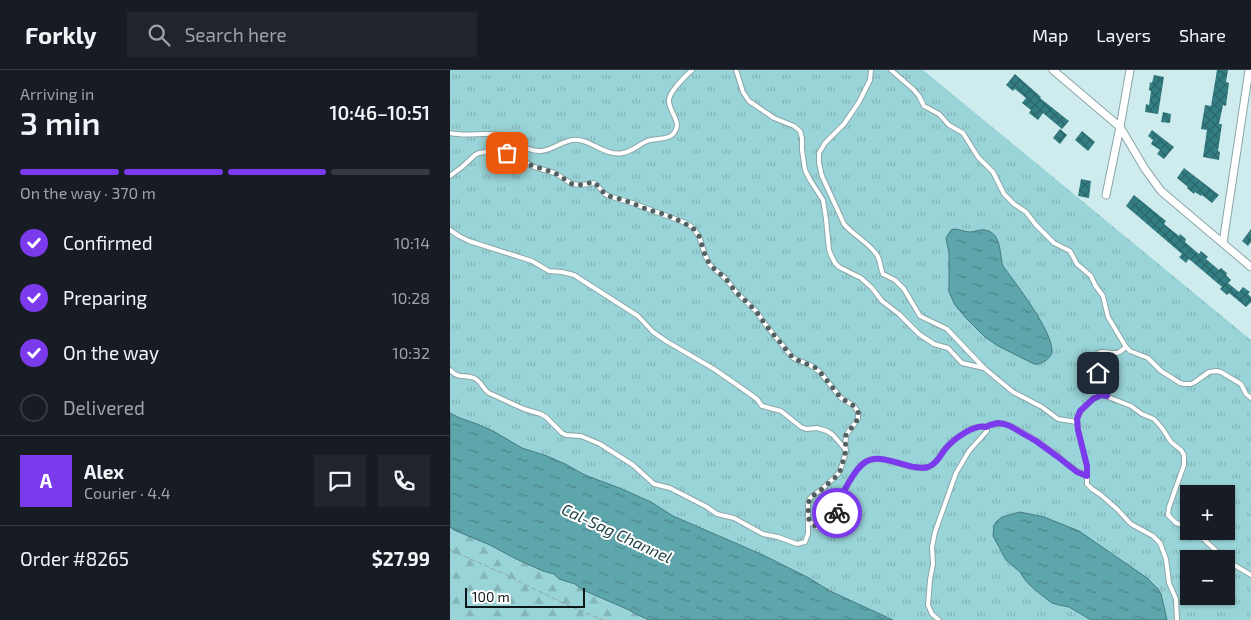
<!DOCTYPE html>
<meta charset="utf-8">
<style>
body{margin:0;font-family:"Exo 2",sans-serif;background:#20242c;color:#f1f3f6;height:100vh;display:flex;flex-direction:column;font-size:19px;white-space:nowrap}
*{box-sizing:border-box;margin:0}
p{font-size:16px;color:#9ea1a6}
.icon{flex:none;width:28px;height:28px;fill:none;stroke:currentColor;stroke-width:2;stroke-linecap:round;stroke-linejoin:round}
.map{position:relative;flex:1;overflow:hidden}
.sheet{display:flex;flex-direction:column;background:#171b24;width:450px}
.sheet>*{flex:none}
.controls{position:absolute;left:730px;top:415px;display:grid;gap:10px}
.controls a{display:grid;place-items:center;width:55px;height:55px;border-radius:0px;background:#171b24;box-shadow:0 1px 4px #0004;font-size:25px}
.scale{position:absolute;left:15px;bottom:12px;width:120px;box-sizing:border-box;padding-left:5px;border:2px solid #0d1718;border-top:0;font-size:14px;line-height:18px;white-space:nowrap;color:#0d1718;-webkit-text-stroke:4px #fff;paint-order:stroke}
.pin{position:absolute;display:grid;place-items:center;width:42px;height:42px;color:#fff;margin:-21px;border-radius:10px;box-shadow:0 2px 8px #0006}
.courier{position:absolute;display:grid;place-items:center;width:50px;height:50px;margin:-25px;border:4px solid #7c3aed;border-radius:50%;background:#fff;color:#222;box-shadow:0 1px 6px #0007}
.overview em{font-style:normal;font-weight:600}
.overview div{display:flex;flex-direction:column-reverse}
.overview{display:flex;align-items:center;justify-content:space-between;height:85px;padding:0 20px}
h1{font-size:32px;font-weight:600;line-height:38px}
.bar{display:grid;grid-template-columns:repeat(4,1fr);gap:8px 5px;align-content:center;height:60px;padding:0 20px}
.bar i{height:6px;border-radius:4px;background:#363941}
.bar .active{background:#7c3aed}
.bar p{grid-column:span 4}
.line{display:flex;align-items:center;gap:12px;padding:0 20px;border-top:1px solid #363941}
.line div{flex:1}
.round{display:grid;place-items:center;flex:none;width:52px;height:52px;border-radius:0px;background:#20242c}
ol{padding:0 20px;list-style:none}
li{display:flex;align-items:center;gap:15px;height:55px}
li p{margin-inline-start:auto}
li .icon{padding:5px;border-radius:50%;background:#7c3aed;color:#fff;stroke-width:4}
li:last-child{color:#9ea1a6}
li i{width:28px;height:28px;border:2px solid #363941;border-radius:50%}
header{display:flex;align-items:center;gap:30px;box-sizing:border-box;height:70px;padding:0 25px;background:#171b24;border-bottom:1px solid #363941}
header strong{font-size:24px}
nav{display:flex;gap:28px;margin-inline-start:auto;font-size:18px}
.search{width:350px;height:45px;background:#20242c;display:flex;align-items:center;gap:12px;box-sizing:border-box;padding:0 18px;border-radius:0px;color:#9ea1a6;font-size:19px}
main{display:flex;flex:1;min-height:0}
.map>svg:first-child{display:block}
.grass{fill:url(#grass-tufts);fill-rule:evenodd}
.forest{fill:url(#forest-firs)}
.water{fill:url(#water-ripples);stroke:#457b7f}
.building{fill:url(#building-cross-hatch)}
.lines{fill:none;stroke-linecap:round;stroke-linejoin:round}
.lane-casing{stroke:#8ba6a8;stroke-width:6}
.street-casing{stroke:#8ba6a8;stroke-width:9}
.path{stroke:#8fa6a8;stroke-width:1;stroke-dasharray:5 2.5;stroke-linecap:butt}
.lane{stroke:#fff;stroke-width:4}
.street{stroke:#fff;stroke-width:7}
.done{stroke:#516163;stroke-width:5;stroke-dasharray:0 9}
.route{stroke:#7c3aed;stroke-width:6}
.labels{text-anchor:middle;stroke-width:4;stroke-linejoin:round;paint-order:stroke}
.water-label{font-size:16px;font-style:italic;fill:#1e4245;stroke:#fff}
</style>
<header>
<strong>Forkly</strong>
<div class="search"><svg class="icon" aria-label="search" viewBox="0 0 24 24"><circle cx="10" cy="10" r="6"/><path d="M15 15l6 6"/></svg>Search here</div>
<nav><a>Map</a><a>Layers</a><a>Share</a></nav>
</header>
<main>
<section class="sheet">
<div class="overview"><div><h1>3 min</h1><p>Arriving in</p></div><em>10:46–10:51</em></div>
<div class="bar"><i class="active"></i><i class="active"></i><i class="active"></i><i></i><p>On the way · 370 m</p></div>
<ol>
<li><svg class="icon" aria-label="check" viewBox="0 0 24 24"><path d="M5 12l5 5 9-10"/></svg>Confirmed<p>10:14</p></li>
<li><svg class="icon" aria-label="check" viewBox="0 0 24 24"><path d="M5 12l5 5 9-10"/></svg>Preparing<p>10:28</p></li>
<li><svg class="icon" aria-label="check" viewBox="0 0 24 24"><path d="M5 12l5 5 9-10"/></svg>On the way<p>10:32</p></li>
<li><i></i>Delivered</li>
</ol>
<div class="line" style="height:90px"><b class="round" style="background:#7c3aed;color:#fff">A</b><div><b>Alex</b><p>Courier · 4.4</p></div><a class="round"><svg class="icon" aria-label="chat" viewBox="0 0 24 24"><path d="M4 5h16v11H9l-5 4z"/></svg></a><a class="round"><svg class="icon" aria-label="phone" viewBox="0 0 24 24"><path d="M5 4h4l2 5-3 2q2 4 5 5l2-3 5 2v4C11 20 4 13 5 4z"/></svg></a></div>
<div class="line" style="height:65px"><div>Order #8265</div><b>$27.99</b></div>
</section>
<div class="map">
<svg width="801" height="550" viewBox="0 0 801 550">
<defs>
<pattern id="grass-tufts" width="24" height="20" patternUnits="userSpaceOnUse" patternTransform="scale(1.25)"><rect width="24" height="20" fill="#99d4d8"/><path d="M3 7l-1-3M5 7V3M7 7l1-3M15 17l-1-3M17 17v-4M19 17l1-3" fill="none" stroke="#83b5b9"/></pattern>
<pattern id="forest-firs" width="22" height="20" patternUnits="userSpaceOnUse" patternTransform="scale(1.25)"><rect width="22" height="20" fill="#99d4d8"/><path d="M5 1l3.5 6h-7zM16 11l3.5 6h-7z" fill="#83b5b9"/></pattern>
<pattern id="water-ripples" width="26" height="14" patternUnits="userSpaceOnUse" patternTransform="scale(1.25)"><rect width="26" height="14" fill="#5da6ab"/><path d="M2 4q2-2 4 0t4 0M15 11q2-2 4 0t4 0" fill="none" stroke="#4b868a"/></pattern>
<pattern id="building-cross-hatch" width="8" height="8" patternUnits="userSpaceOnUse" patternTransform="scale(1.25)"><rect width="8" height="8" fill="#337e83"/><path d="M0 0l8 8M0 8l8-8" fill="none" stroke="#2a666a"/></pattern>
</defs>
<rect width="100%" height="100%" fill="#ceebed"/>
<path class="grass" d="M0,0h473l328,270v280h-358l-63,-29 -21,-13 -46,-23 -90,-39 -22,-14 -29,-13 -37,-14 -18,-10 -45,-17 -29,-17 -16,-7 -17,-6 -10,-5zM739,424h37v37h-37zM739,489h37v37h-37z"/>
<path class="forest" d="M0,457l4,3 36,15 24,13 29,13 11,3 5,5 16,5 8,6 46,20 5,3 15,7h-199z"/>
<path class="water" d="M504,159c6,0 10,3 16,3 5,0 10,-3 15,-2 17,3 14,23 18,36 13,18 50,65 49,86 -1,4 -3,6 -7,9 -4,2 -6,4 -11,3l-36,-18 -13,-9 -19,-19 -11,-13 -6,-13v-39l-3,-15 5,-8z
M0,343l10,5 17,6 16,7 29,17 25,8 20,9 18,10 37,14 29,13 22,14 90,39 46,23 21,13 63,29h-244l-15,-7 -5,-3 -46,-20 -8,-6 -16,-5 -5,-5 -11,-3 -29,-13 -24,-13 -36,-15 -4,-3z
M570,442l24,5 35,14 68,47 11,11 3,5 6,26h-76l-22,-13 -10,-2 -7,-2 -17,-13 -9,-9 -6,-9 -14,-12 -13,-24 1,-10 2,-4 6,-5z"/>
<path class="building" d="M767,0h11l-2,12 3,1 -3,23 -3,-1 -4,19h3l-4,27 2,1 -1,8 -16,-3 4,-27 -6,-1 4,-24 6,1z
M565,4l26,23 -1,1 29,23 -7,8 -19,-16 -5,7 -9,-7 2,-3 -9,-7 4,-5 -11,-9 -2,2 -7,-6z
M704,5l10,2 -6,37 -13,-2 1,-8 3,1 2,-14 -2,-1 1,-8 2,1z
M713,42l8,2 -1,9 -9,-1z
M610,59l7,6 -7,9 -7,-6z
M702,60l22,17 -10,12 -7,-5 3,-4 -9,-6 2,-4 -5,-4z
M632,61l13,11 -7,9 -13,-11z
M734,98l35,27 -7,8 -10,-8 -1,1 -6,-4 -1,2 -7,-6 1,-1 -11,-9z
M631,109l10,2 -2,17 -11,-2z
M684,125l32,26 -2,3 15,12 1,-2 6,5 -1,3 14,12 2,-3 7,6 -2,2 13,11 2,-2 6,5 -1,2 5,5 -3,3 11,9 4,-5 7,5 -2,2 3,3v5l-5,5 -17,-14 -2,2 -7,-6 2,-2 -33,-28 -3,4 -7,-6 3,-3 -56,-48z
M801,159v13l-3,4 -6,-5z"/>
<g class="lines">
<g class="lane-casing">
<path id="lane" d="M286,0l7,22 6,9 25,17 20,8 6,5 2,7v12l3,20 5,10 13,20 3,19 3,31 2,5 4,8 4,4 22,11 11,10 10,13 17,13 20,20 15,10 14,4 14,15 22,5
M421,0l-1,10 -11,22 -15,22 -19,19 -6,10v10l3,13 22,48c9,11 24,18 33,31 4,6 3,13 6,19l12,6 9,9 16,27 27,13 37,39 29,24 29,15 16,12 19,3
M441,0l22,19 6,7 5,10 15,8 10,11 14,8 15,24 15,15 11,22 10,10 12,8 10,13 18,18 16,8 7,13 14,12 4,9 8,11 5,21 18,30 4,4 18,7 13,13 19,12 4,1h7l4,-2 14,-10 8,-1 4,1 20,12 5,10 5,4
M0,63c16,4 33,-1 49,2 15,3 26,17 42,16 12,-1 21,-10 32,-11 18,-2 31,17 50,13 10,-2 15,-8 24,-12 8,-3 19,-1 25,-6 13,-12 -4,-23 -3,-35 1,-10 16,-23 23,-30
M0,106l12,-9 13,-12 4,-2 13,-2 7,1 15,4 20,11 21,6 17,11 10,1 11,-2 3,1 9,10 4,2 23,7 54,20 6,4 7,9 6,19 5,10 16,14 10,13 20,19 9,13 28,34 17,7 10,7 21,26 13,8 4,6v7l-12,16 -1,20 -5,16 -3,4 -15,14 -11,8 -2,3 -1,3v31l-3,8 -8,2 -19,-7 -15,-3 -29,-16 -17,-4 -10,-7 -37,-19 -16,-4 -21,-19 -33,-21 -19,-8 -15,-1 -4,-2 -16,-16 -5,-3 -17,-5 -35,-16c-6,-4 -8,-12 -15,-15 -10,-4 -14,2 -24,-8
M0,160l9,6 10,5 63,20 17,10 13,1 12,3 64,41 15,16 13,9 48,28 29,20 14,10 5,7 19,5 20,16 5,2 11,-1 10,3 6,4 13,15
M657,326c1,-4 1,-8 -1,-12 -3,-8 -18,-18 -10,-29 5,-6 13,-1 20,-2 4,0 7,-4 10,-6
M536,357c6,-3 12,-5 19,-3 14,4 41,23 53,32 9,8 17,16 29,19
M359,451c4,4 10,9 16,7 5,-2 6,-9 9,-12 2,-3 6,-5 8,-9 1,-4 0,-10 2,-15 3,-7 11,-20 16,-26 18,-19 49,8 69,1 7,-3 11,-11 15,-17 8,-10 29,-26 42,-23l1,4 -18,20 -13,22 -21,59 -3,15 1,17 -3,16 -2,25 4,9 7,6
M745,461l30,28
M776,490l25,15
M727,550l-1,-21 -7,-16 -3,-24 -6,-16 -7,-7 -22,-12 -14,-15 -16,-14 -9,-6 -5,-5v-18l-9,-36 -1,-11 4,-8 15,-15 7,-1 28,11 11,8 12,5 8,9 9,14 10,8 3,5v10l-15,42 -1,8 8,8 13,4"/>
</g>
<g class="street-casing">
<path id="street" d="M603,0l67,57 25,42 16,22 90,76
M656,125l14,-68 10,-57
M773,173l26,-173"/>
</g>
<path class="path" d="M0,480l52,23 63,31 38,16"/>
<use href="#lane" class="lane"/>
<use href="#street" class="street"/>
</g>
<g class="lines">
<path class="done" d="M57,83l20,11 28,9 17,11 10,1 11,-3 3,2 9,10 4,2 15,4 25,10 18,5 25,12 7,9 6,19 5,10 16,14 10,13 20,19 9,13 28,34 23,10 4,4 21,26 13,8 4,6 1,4 -3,6 -10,13 -1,20 -5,16 -2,4 -16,14 -11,8 -2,3 -1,9 1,12c19,16 16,3 28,-8"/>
<path class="route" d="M387,443c7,-8 4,-13 7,-22 4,-8 13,-23 20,-28 17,-13 45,9 64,4 9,-3 13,-13 18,-19 8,-9 28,-24 40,-21l4,-2 8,-2 6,1 6,2 26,15 22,16 19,15 10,4v-10l-9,-36 -1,-11 3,-8 13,-12 8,-4 6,1c2,-10 -3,-16 -9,-23"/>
</g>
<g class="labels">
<g class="water-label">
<text transform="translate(167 463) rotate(25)" y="6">Cal-Sag Channel</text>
</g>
</g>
</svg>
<div class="controls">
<a>+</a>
<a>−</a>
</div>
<div class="scale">100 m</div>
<div class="pin" style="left:57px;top:83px;background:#ea580c"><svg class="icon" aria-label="bag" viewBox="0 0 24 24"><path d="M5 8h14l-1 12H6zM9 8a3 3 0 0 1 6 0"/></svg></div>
<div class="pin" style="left:648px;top:303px;background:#1f2937"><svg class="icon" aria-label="home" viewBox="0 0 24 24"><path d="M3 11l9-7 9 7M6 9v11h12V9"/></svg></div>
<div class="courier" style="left:387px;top:443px"><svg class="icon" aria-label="bike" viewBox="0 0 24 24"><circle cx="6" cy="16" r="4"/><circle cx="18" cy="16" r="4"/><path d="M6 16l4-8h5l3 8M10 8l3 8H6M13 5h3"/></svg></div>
</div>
</main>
